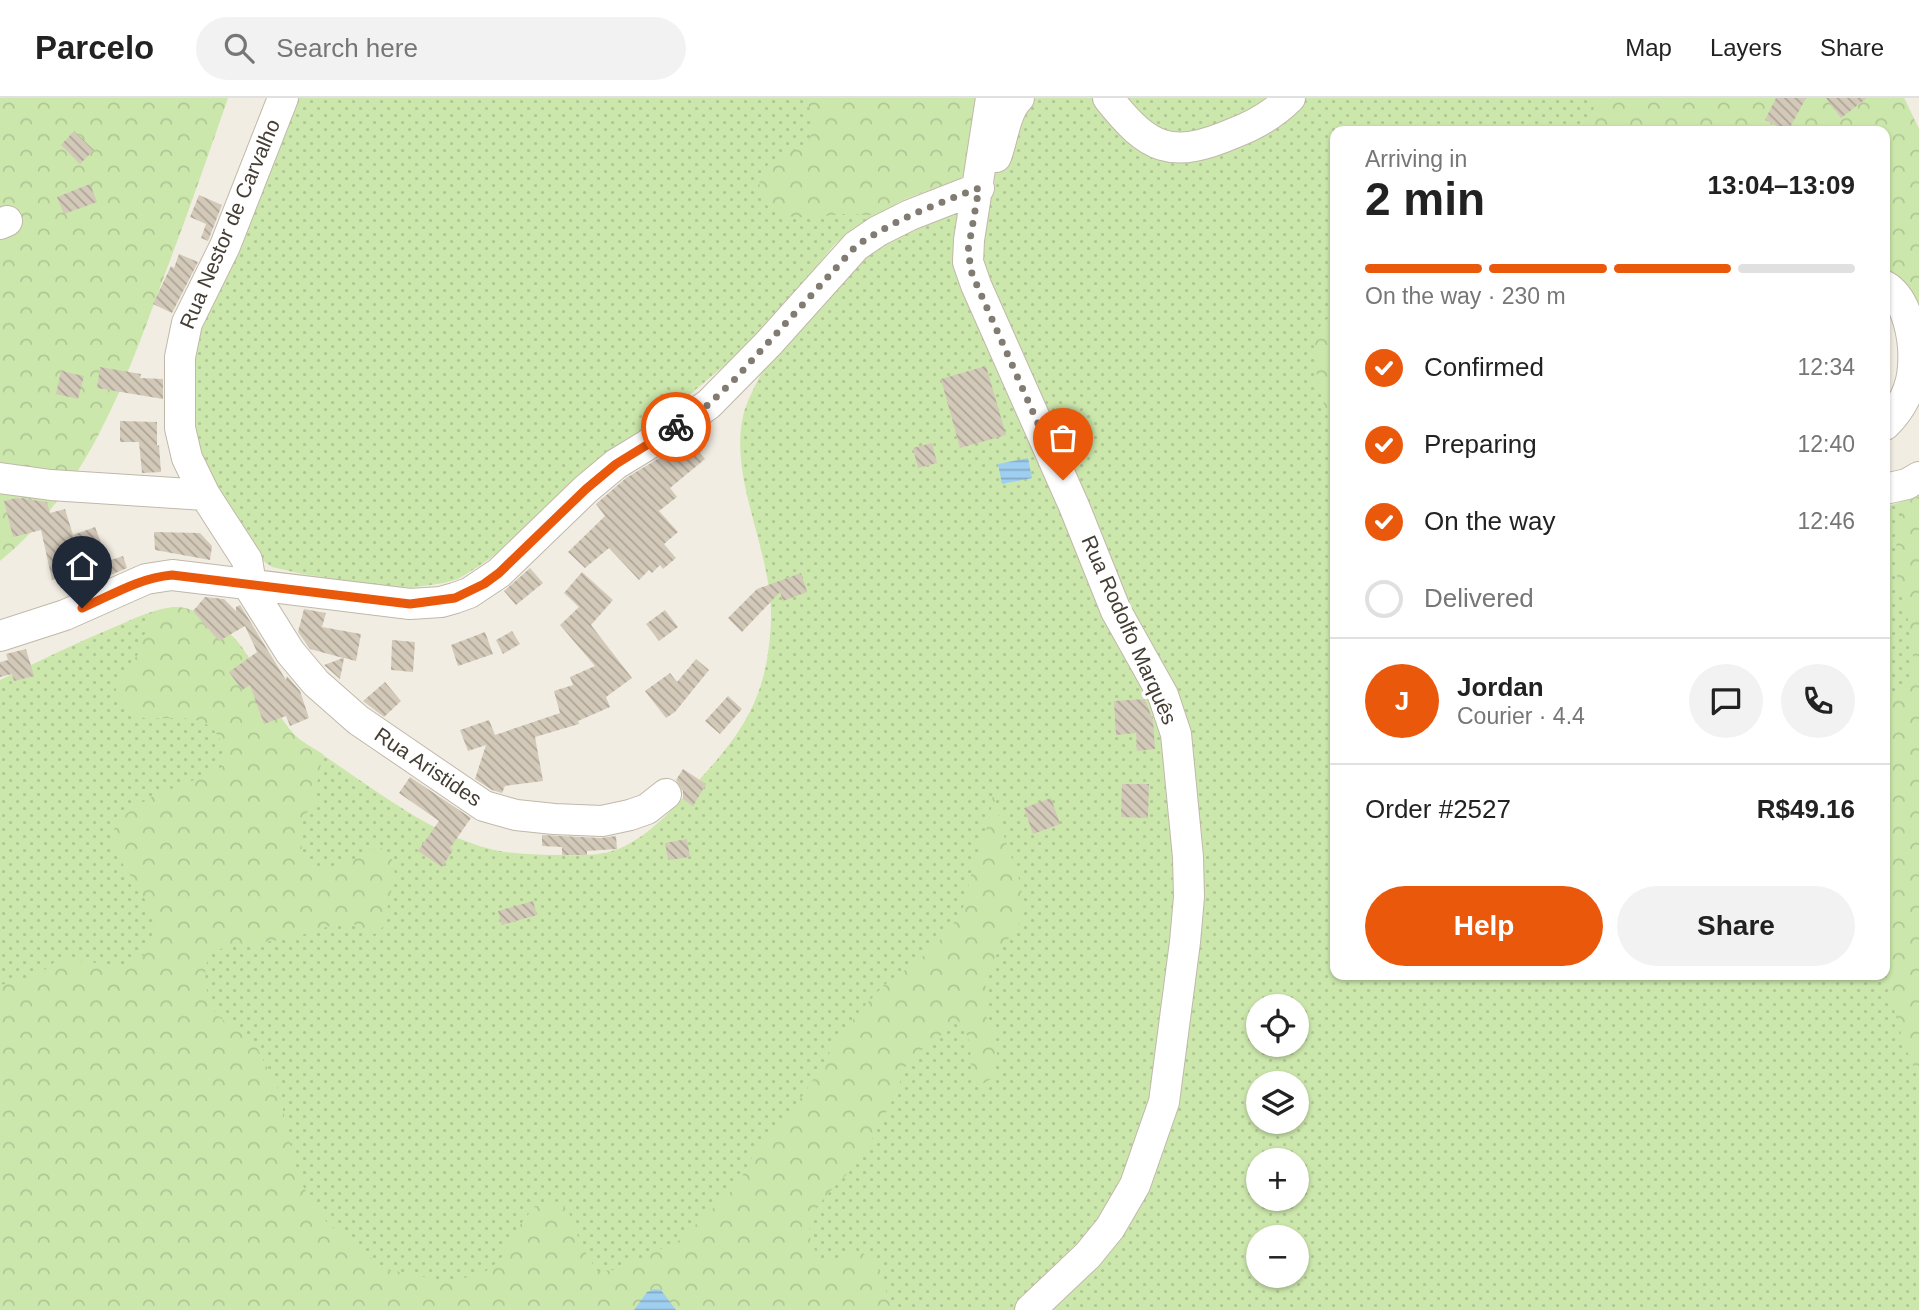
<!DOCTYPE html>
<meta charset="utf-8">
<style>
body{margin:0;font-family:Helvetica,sans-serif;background:#f2f2f2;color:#222;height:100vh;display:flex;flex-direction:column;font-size:26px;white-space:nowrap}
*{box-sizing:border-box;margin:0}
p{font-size:23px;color:#767676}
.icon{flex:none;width:38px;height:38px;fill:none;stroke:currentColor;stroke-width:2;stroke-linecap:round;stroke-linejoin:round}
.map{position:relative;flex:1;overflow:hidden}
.drawer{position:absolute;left:1330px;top:28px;width:560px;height:854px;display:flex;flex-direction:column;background:#fff;border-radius:14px;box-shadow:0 2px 5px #0004}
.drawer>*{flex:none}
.controls{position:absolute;left:1246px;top:896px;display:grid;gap:14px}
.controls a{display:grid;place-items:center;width:63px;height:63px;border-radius:50%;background:#fff;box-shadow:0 2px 5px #0004;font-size:35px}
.pin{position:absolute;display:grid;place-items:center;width:60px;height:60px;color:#fff;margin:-72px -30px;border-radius:50% 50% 50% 0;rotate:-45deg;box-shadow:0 0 7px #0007}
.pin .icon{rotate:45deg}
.courier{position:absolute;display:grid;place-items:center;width:70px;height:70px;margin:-35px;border:5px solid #ea580c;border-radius:50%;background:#fff;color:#222;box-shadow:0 2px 9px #0007}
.headline em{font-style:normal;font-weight:700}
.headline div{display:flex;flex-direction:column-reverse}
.headline{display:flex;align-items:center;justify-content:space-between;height:119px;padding:0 35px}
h1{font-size:46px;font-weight:700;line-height:52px}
.bar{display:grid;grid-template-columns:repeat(4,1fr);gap:10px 7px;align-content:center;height:84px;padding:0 35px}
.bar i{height:9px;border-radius:5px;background:#e0e0e0}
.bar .current{background:#ea580c}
.bar p{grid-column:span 4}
.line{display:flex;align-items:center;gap:18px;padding:0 35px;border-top:2px solid #e0e0e0}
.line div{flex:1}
.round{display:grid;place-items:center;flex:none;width:74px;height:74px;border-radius:37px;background:#f2f2f2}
ol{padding:0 35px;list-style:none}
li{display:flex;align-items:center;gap:21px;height:77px}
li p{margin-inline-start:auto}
li .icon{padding:7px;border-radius:50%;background:#ea580c;color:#fff;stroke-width:4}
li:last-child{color:#767676}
li i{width:38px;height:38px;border:4px solid #e0e0e0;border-radius:50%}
.action{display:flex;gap:14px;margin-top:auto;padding:14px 35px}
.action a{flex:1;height:80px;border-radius:42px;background:#ea580c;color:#fff;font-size:28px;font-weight:700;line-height:80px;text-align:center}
.action a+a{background:#f2f2f2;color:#222}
header{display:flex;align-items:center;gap:42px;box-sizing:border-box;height:98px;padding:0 35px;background:#fff;border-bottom:2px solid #e0e0e0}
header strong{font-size:33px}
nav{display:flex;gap:38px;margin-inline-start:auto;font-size:24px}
.search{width:490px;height:63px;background:#f2f2f2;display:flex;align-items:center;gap:18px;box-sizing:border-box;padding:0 24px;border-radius:38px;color:#767676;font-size:26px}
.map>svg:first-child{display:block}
.grass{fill:url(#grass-dots);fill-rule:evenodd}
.forest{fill:url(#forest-crowns)}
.water{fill:url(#water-rules)}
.building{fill:url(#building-back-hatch)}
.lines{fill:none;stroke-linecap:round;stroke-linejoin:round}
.minor-casing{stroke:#c0b8a9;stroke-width:32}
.minor{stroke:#fff;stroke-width:30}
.done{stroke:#817b71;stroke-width:7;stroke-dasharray:0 12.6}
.route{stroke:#ea580c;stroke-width:9}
.labels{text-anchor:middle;stroke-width:7;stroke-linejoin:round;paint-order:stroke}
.street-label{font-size:21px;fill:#443d34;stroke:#fff}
</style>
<header>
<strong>Parcelo</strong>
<div class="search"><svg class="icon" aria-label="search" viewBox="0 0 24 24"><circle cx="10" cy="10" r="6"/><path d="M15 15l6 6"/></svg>Search here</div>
<nav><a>Map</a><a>Layers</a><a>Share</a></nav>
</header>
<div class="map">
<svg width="1919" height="1212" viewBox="0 0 1919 1212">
<defs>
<pattern id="grass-dots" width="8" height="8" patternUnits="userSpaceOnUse" patternTransform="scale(1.75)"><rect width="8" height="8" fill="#cce7ac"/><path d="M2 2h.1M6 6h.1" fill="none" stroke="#b0c795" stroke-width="1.8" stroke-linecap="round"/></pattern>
<pattern id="forest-crowns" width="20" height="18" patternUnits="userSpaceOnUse" patternTransform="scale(1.75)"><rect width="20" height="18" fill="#cce7ac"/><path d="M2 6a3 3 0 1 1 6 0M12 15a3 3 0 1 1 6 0" fill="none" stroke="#b0c795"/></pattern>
<pattern id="water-rules" width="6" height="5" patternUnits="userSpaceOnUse" patternTransform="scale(1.75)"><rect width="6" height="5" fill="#9fcff0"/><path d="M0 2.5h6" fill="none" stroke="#83a9c3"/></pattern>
<pattern id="building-back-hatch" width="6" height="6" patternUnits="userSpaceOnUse" patternTransform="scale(1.75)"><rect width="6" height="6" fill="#d3c9b9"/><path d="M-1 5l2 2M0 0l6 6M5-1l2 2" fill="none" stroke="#ada497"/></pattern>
</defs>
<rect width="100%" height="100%" fill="#f2ede3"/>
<path class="grass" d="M290,0h690l-10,77 -65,24 -51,29 -20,17 -57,71 -27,28 -69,58 -62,43 -48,38 -68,66 -22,16 -23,14 -14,4 -34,5 -41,-4 -67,-10 -30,-7 -9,-6 -32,-41 -38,-85 -5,-74z
M1003,0h901l15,31 -34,2h-550v844h550v-468l34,-11v814h-1919v-630c37,-18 74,-36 112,-52 19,-8 41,-19 61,-21 19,-1 54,21 65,35 25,31 33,72 63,99 63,38 130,99 204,111 17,2 35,3 52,3 23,0 46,2 68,-9 30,-15 52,-42 74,-66 48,-52 69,-87 72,-160 2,-69 -44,-142 -27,-208 4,-13 11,-26 17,-38l95,-111 32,-23 105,-45zM1258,908h39v39h-39zM1258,985h39v39h-39zM1258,1062h39v39h-39zM1258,1139h39v39h-39z"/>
<path class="forest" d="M0,0h228c-21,61 -42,121 -65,181 -37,102 -76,211 -163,282z
M806,0h174l-10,77c-21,8 -44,15 -65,24 -9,4 -19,12 -28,15 -10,3 -22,-1 -32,0 -25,1 -71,13 -83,-17 -2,-6 -4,-13 -1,-20 14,-40 70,-10 45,-79z
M1597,0h307l15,31v187l-34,-43v-142h-303l7,-8z
M1327,221l8,1v119c-9,-28 -36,-100 -8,-120z
M1919,398v581c-18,-32 -26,-71 -34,-106v-263c7,-10 18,-18 25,-28 9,-38 -4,-63 -12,-98 -6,-27 0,-54 8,-80z
M180,509c69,13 71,76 108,121 10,12 22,18 35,26l-10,50 -13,19 -1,13 4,17 17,15 18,-1 41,-20c23,12 15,33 10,53 -4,17 1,23 -14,34l-10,-1 -11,-9h-18l-47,15 -63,7 -14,8 -7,12 1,22 9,24 11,11 15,6 12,11 26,51 15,71 9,24 12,21 13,17 57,45 59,12 37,-6 19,-15 16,-30 18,-23 20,-7 14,10 13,35 16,26 18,-1 63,-29 59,-55 20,-38 47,-54 26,-42 28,-39 26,-28 34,-24 23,-22 21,-27 10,-41 18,-53 3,-25 10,40 17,49 4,25 -2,13 -27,37 -9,18 -1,38 12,32v16l-4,17 -11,6 -10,-9c-3,-20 2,-38 -14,-54 -16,16 -38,26 -52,45 -5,7 -5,17 -9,25 -6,13 -13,25 -20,38 -4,7 -7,16 -12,24 -20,31 -85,66 -40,109l13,-3 17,-9c28,9 28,35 37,60h-892v-325l36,-9 23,-17 66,7 17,-9 14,-18 -2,-22 -13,-25 -32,-49c18,-54 76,-51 117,-79 -7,-83 -93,-18 -108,-65 -2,-5 -2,-11 -3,-16l24,-30 12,-40z"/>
<path class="water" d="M1028,360l4,20 -30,6 -4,-20z
M655,1191l6,1 15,20h-42l13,-18z"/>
<path class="building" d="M1776,0h30l-18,33 -23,-11z
M1826,0h41l-26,20z
M74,33l20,19 -14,14 -19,-19z
M90,86l7,18 -33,12 -7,-17z
M199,97l23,10 -14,36 -7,-3 5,-14 -16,-7z
M179,156l19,8 -26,51 -19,-9 18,-38 3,2z
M986,268l20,69 -46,13 -19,-69z
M100,269l41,7 -1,4 23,1v20l-66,-11z
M61,273l23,5 -6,23 -22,-5z
M120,323l37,1v24l2,-1 2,27 -19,1 -3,-31h-19z
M689,342l16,19 -35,29 7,9 -18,14 19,21 -14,12 12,14 -13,11 -3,-4 -8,8 -3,-3 -10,10 -30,-32 -24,20 -17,-16 37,-36 -9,-12 30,-26z
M932,345l5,20 -19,5 -5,-20z
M17,400l30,4 3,11 15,-4 8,26 22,-8 13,34 15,-5 4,12 -23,10 -3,-9 -49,11 -11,-50 -28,7 -9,-36z
M154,434l46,1 12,13 -2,14 -55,-10z
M530,470l13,15 -27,22 -12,-14z
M582,474l31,28 -22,25 41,53 -26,19 4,10 -32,14 1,3 -44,13 8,44 -38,5 -3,7 -10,-3 -17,-11 11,-34 -18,6 -8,-21 29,-10 6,15 65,-22 -6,-22 19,-6 -3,-8 25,-11 -35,-41 19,-18 -15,-14z
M801,475l6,19 -24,9 -3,-9 -38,40 -14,-14 29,-29z
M205,499l19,2 12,12v-4l4,-2 46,75 1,-4 13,15 9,27 -19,8 -4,-10 -22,8 -14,-39 -8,5 -13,-18 28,-20 -12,-26 -26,15 -26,-30z
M304,511l22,4 -4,14 39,7 -5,27 -12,-3 -4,21 -16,-14 19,-7 -33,-9 -12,-17z
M665,512l13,17 -19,14 -13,-17z
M512,533l8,13 -17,10 -7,-14z
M485,534l8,22 -35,12 -7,-21z
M392,542l23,2 -2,30 -22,-2z
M26,551l8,27 -20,5 -2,-7 -12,3v-15l8,-2 -2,-6z
M696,561l13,11 -34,42 -9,6 -21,-27 25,-18 7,9z
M385,584l16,19 -17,16 -21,-16z
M728,598l14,13 -22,25 -15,-13z
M1145,601l8,22 2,28 -18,2 -1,-18 -20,2 -2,-34z
M683,671l23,15 -13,22 -10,-7v-8l-7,-11z
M410,679l61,41 -21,30 3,2 -11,17 -24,-16 21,-30 -40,-28z
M1122,686h27l-1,34 -27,-1z
M1051,700l9,26 -27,10 -9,-26z
M542,737l59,3 15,-2 1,13 -30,2v4h-25v-8l-20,-1z
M687,741l3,18 -22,3 -3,-17z
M533,803l4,14 -35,10 -4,-14z"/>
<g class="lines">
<g class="minor-casing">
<path id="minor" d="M283,0l-58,148 -38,77 -7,34v71l7,30 18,37 42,65 2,12 -1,13 42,67 26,31 42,37 126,86 32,9 38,4 48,2 28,-6 17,-6 19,-15
M991,0l-22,142 -1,22 8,23 98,221 42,105 47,84 13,39 12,123 1,40 -4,45 -21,160 -29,83 -25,43 -22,27 -58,55
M1108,0c41,52 63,62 126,35 21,-8 40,-19 56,-35
M996,59c7,-18 9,-45 23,-59
M0,126l7,-3
M1885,188c23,13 30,55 28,80 -1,23 -12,43 -28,59
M0,380l51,7 154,10
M1885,391l22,-5 12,-7
M0,538l65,-21 81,-36 26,-4 238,29 31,-2 14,-4 14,-5 30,-20 87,-84 30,-25 64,-39 29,-21 60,-61 87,-97 22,-15 32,-16 69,-27"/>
</g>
<use href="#minor" class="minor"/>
</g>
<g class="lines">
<path class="done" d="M676,329l33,-23 26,-25 121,-133c38,-26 80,-42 123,-58l-11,63 4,23 91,206"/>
<path class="route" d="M82,510c30,-13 57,-30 90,-33l238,29 45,-6 29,-14 15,-11 87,-84 30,-25 60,-37"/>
</g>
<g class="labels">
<g class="street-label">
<text transform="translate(230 126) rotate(-67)" y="7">Rua Nestor de Carvalho</text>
<text transform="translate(1129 532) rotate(66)" y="7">Rua Rodolfo Marquês</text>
<text transform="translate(428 669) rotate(34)" y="7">Rua Aristides</text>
</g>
</g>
</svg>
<div class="controls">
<a><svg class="icon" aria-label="locate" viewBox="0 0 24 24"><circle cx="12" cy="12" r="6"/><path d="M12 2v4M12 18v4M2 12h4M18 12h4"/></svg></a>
<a><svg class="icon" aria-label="layers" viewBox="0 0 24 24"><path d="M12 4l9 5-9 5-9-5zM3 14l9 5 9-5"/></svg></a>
<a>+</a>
<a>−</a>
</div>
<div class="pin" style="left:1063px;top:382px;background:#ea580c"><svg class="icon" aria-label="bag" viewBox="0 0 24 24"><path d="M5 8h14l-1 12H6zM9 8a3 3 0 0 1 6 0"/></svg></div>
<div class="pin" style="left:82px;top:510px;background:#1f2937"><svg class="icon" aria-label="home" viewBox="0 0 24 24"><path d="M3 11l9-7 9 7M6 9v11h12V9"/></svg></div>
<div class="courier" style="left:676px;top:329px"><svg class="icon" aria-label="bike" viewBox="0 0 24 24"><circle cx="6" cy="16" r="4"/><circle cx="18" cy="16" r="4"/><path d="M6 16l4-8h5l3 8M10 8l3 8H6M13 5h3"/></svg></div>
<section class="drawer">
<div class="headline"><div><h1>2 min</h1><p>Arriving in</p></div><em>13:04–13:09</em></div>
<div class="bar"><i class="current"></i><i class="current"></i><i class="current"></i><i></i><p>On the way · 230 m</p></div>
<ol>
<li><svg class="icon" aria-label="check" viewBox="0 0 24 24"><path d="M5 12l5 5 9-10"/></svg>Confirmed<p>12:34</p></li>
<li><svg class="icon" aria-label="check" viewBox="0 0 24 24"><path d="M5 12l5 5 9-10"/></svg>Preparing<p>12:40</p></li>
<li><svg class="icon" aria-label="check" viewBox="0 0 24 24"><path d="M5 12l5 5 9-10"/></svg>On the way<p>12:46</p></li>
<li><i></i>Delivered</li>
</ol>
<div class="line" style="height:126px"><b class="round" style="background:#ea580c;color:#fff">J</b><div><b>Jordan</b><p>Courier · 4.4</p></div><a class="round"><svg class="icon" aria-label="chat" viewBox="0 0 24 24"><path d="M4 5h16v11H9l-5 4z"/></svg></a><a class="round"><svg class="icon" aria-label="phone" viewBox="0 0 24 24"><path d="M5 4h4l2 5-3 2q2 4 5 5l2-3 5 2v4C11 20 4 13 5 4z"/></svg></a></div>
<div class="line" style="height:91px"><div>Order #2527</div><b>R$49.16</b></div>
<div class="action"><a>Help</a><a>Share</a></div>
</section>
</div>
